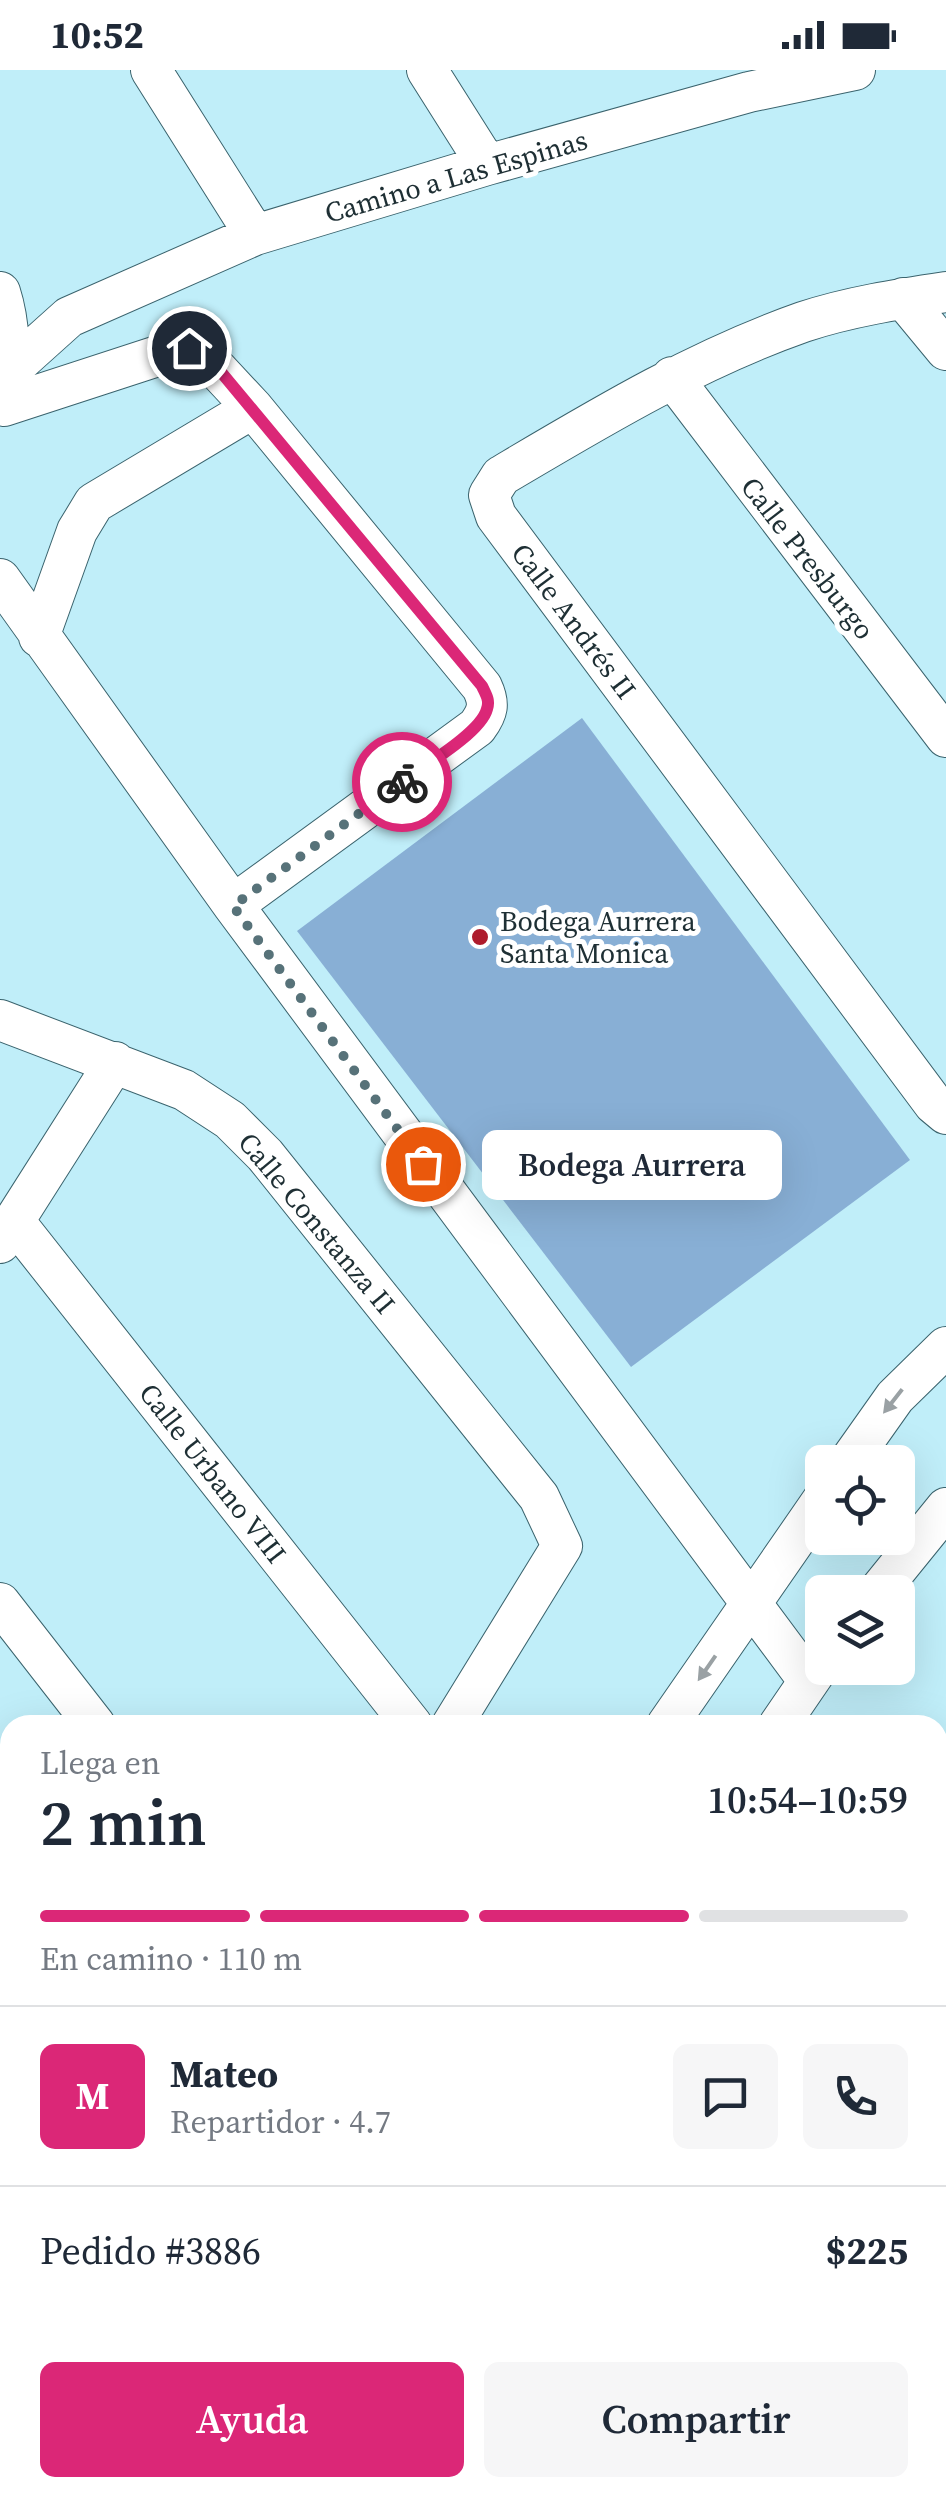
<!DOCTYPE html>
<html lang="es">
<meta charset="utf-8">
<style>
body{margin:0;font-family:"Source Serif 4",serif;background:#f6f6f7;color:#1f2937;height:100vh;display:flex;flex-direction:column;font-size:38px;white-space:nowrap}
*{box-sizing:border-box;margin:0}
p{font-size:32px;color:#747a83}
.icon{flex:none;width:55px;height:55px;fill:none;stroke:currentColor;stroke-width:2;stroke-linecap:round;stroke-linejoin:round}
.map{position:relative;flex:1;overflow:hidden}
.drawer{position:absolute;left:0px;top:1645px;width:948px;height:782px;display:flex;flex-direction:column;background:#fff;border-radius:30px 30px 0 0;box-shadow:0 10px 40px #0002}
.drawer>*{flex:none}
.tools{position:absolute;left:805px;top:1375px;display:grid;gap:20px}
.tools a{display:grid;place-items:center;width:110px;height:110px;border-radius:15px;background:#fff;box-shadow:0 10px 40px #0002;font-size:50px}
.pin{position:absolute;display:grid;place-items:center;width:85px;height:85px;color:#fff;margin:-42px;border:5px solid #fff;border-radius:50%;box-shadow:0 2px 10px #0007}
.courier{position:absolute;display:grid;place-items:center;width:100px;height:100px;margin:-50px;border:8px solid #db2777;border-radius:50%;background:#fff;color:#222;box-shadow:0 2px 12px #0007}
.bubble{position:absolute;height:70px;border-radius:15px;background:#fff;box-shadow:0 10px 40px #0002;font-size:32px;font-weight:600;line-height:70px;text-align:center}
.overview em{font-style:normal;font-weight:600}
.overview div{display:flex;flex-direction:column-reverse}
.overview{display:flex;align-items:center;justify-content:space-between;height:170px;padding:0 40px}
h1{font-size:65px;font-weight:600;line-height:75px}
.bar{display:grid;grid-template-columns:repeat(4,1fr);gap:15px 10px;align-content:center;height:120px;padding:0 40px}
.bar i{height:12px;border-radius:8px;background:#e0e1e3}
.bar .current{background:#db2777}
.bar p{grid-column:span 4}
.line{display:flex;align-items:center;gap:25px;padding:0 40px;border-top:2px solid #e0e1e3}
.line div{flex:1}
.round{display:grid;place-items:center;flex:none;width:105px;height:105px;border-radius:15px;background:#f6f6f7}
.cta{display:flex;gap:20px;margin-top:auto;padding:20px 40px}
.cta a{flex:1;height:115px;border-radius:15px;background:#db2777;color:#fff;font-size:40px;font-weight:600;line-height:115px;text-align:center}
.cta a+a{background:#f6f6f7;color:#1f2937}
.status{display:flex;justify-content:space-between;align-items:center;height:70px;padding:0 50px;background:#fff;direction:ltr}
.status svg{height:28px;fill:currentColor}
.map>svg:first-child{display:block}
.green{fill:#b3d6b6}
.building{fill:#88afd5}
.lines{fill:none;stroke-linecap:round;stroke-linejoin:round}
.minor-casing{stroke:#3a636d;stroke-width:42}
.minor{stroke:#fff;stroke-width:40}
.oneway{fill:#9aa1a4}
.done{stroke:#577279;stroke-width:10;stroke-dasharray:0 18}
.route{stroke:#db2777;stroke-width:12}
.poi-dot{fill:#ae1b2c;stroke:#fff;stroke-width:4}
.labels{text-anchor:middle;stroke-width:10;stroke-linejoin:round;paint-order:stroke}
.street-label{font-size:28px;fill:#1e2f34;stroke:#fff}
.poi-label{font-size:28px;fill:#1e2f34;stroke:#fff;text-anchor:start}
</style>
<div class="status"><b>10:52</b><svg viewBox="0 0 49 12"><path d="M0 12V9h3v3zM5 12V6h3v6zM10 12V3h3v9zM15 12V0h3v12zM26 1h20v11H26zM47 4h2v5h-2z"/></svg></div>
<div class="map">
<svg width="946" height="2427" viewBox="0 0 946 2427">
<rect width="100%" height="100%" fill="#c0eef9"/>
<path class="green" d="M938,1889l8,13v525h-111l-7,-9h110z
M322,2418h441l-6,4 4,5h-446z"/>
<path class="building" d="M582,648l328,442 -279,207 -334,-436z"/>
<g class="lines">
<g class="minor-casing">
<path id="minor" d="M151,0l104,165
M427,0l60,95
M0,222c10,31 11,68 6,100
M946,222c-47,7 -98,15 -143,30 -108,38 -204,96 -302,154l-12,19 7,21 438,588 12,10
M903,228l43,52
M672,307l274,360
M0,309l69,-62 186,-82 232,-70 262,-73 106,-22
M4,336l175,-57h19l55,59 229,279c8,17 6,25 -5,40l-244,178
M0,509l233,326 575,775
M39,567l38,-106 17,-28 159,-95
M0,950l184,70 46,30 35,35 274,342 23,49 -110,179
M14,1151l398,504
M0,1173l115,-181
M849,1392l46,-65 51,-50
M878,1522l68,-84
M0,1533l95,122
M667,1655l155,-224
M779,1655l43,-63
M0,1780l10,13
M0,1860l10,-14
M0,2158l10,13
M938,2399l8,-4
M887,2418l6,9
M110,2427l6,-9
M244,2427l7,-9"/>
</g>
<use href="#minor" class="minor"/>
</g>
<defs><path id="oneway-solid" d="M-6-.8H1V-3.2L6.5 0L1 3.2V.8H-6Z" transform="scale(2.5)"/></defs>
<g class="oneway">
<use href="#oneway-solid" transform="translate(893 1331) rotate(128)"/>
<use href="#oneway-solid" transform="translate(707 1598) rotate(125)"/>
</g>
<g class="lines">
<path class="done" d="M402,712l-169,124 190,258"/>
<path class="route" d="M189,278l17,6 276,332c4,9 8,14 5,23 -6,24 -65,58 -85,73"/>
</g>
<circle class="poi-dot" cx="480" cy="867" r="10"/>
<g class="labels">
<g class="street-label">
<text transform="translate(456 106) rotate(-16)" y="10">Camino a Las Espinas</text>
<text transform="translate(808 488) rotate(52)" y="10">Calle Presburgo</text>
<text transform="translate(574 551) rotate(53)" y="10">Calle Andrés II</text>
<text transform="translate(317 1153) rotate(50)" y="10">Calle Constanza II</text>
<text transform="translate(213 1403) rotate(52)" y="10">Calle Urbano VIII</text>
</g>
<g class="poi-label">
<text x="500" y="861">Bodega Aurrera<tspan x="500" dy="32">Santa Monica</tspan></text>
</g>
</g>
</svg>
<div class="tools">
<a><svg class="icon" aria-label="locate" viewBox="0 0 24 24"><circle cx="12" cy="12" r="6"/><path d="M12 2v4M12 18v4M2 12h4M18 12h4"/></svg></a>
<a><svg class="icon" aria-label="layers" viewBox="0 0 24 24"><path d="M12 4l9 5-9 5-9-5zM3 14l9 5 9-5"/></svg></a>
</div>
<div class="pin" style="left:423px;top:1094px;background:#ea580c"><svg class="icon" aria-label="bag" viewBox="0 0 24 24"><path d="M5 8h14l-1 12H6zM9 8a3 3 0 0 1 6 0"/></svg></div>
<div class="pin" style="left:189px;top:278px;background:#1f2937"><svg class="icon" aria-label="home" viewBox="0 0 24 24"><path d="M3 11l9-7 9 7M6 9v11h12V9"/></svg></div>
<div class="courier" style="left:402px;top:712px"><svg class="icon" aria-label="bike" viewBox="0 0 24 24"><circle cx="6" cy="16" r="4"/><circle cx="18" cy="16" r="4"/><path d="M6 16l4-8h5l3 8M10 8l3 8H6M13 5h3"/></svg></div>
<div class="bubble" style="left:482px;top:1060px;width:300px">Bodega Aurrera</div>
<section class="drawer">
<div class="overview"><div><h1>2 min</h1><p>Llega en</p></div><em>10:54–10:59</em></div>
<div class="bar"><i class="current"></i><i class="current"></i><i class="current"></i><i></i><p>En camino · 110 m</p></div>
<div class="line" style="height:180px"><b class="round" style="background:#db2777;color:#fff">M</b><div><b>Mateo</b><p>Repartidor · 4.7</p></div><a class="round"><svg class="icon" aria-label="chat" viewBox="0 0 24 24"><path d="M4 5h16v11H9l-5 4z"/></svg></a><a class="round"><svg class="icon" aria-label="phone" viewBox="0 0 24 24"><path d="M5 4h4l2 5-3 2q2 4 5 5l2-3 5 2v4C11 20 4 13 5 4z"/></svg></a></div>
<div class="line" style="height:130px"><div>Pedido #3886</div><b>$225</b></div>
<div class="cta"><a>Ayuda</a><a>Compartir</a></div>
</section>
</div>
